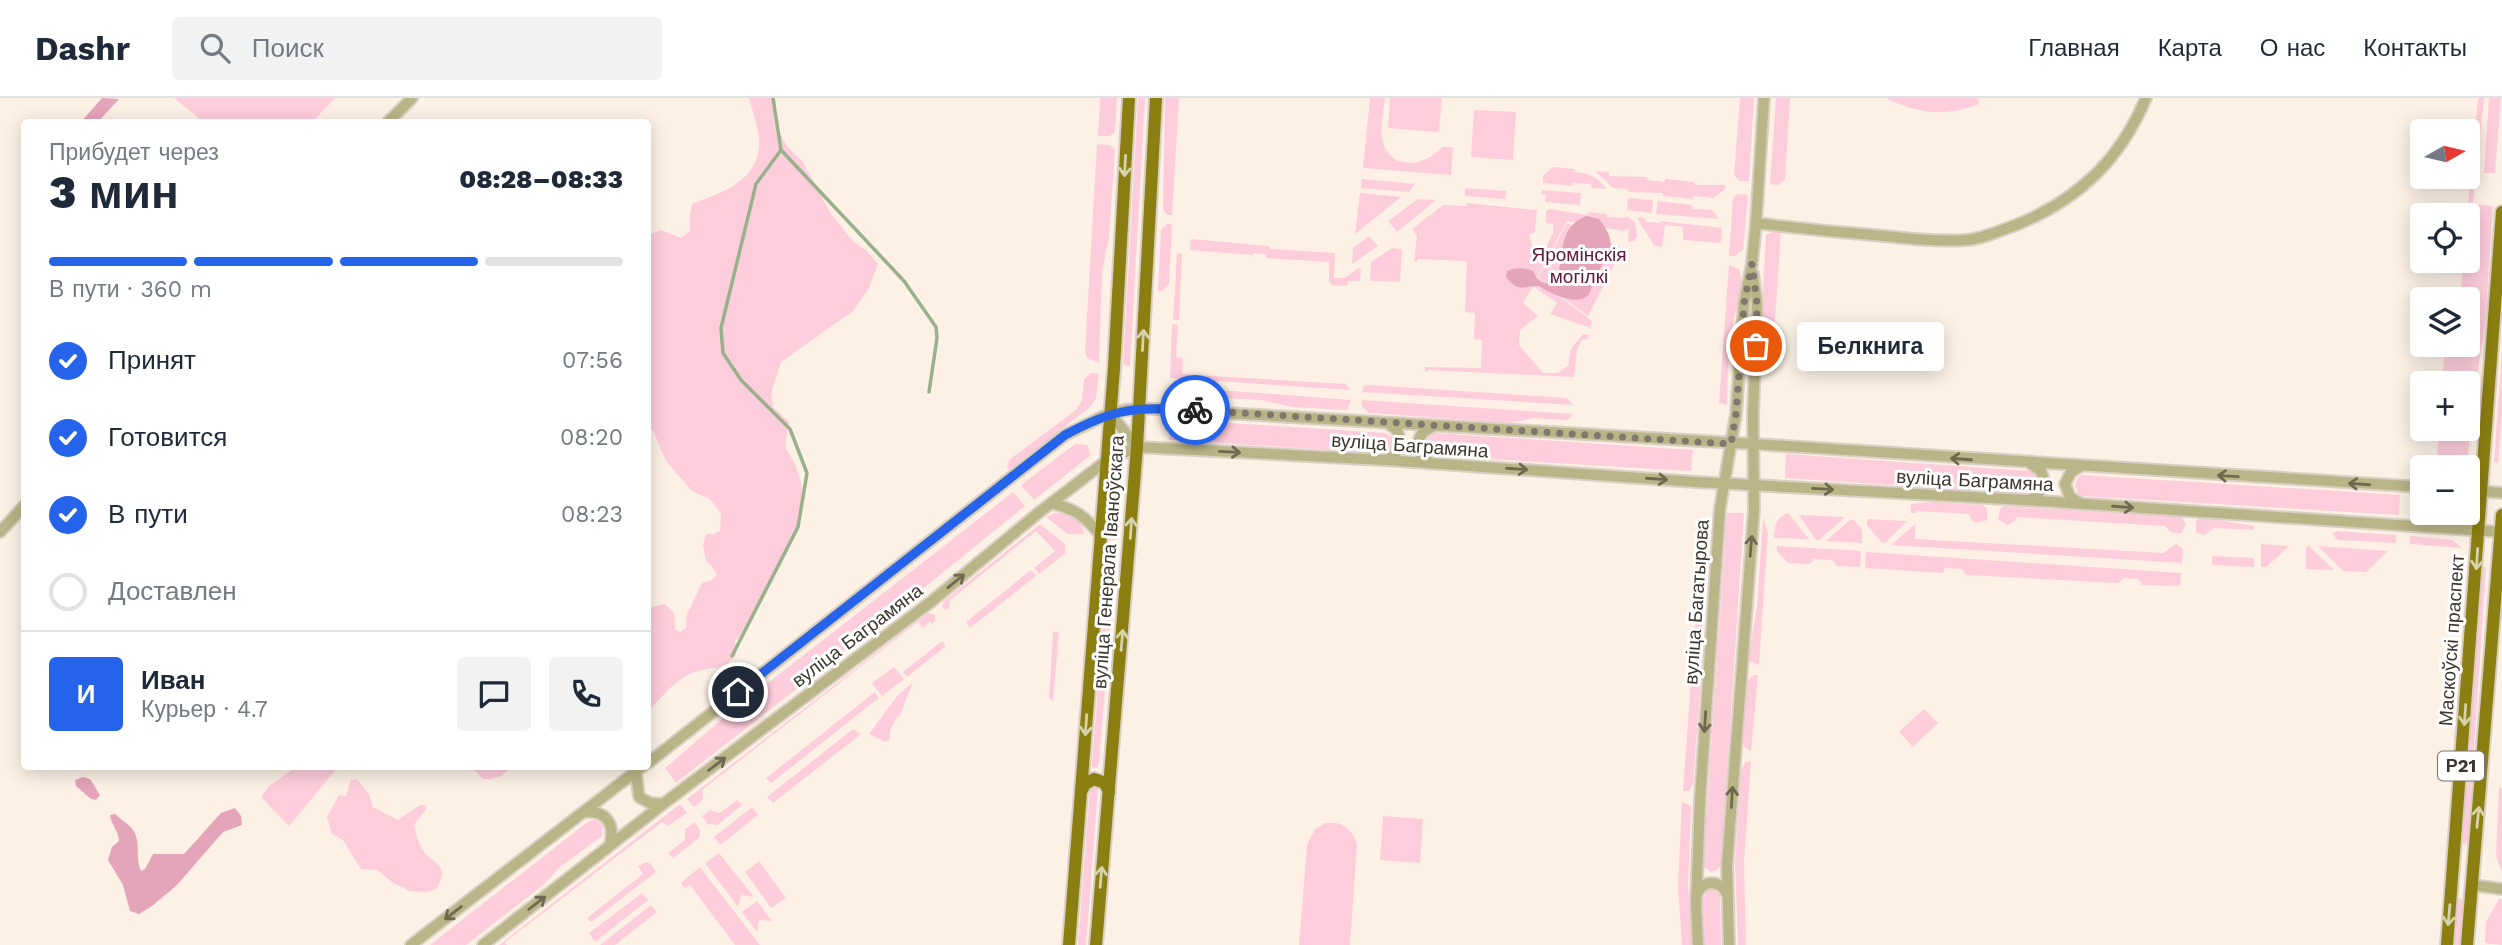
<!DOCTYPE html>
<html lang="ru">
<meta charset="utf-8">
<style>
body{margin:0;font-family:"Work Sans",sans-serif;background:#f2f2f3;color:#1f2937;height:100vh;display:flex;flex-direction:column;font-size:26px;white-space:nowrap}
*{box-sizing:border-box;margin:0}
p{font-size:23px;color:#747a83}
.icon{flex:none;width:38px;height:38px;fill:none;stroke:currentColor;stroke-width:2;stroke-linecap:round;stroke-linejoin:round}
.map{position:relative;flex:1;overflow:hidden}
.panel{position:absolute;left:21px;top:21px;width:630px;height:651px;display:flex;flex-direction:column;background:#fff;border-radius:7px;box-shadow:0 4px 18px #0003}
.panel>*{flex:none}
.needle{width:46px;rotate:82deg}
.controls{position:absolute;left:2410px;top:21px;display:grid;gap:14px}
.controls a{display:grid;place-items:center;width:70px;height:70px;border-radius:7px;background:#fff;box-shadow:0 4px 18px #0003;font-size:35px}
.pin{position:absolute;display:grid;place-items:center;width:60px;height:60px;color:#fff;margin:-30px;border:4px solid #fff;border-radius:50%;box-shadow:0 2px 7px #0007}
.courier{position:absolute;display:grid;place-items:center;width:70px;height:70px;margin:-35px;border:5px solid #2563eb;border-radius:50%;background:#fff;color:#222;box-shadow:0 2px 9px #0007}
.bubble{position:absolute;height:49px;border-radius:7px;background:#fff;box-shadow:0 4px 18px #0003;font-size:23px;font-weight:800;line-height:49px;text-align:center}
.head em{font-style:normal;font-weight:800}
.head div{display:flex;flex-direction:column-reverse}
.head{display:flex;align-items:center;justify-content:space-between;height:119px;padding:0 28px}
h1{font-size:46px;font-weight:800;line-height:52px}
.bar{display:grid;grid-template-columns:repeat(4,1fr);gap:10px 7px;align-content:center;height:84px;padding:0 28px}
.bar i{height:9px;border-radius:5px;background:#e0e1e3}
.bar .on{background:#2563eb}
.bar p{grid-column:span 4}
.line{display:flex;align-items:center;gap:18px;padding:0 28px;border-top:2px solid #e0e1e3}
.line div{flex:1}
.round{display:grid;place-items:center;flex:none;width:74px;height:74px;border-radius:7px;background:#f2f2f3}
ol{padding:0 28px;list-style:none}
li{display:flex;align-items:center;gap:21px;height:77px}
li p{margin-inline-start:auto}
li .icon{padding:7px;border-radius:50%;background:#2563eb;color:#fff;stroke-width:4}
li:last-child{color:#747a83}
li i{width:38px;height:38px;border:4px solid #e0e1e3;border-radius:50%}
header{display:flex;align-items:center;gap:42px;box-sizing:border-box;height:98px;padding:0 35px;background:#fff;border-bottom:2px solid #e0e1e3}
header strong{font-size:33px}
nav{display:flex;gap:38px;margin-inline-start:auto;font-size:24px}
.search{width:490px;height:63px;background:#f2f2f3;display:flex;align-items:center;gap:18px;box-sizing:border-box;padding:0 24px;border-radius:7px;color:#747a83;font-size:26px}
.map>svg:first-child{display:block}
.green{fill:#fecddc}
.forest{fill:#e4a4b9}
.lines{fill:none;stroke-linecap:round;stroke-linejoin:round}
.stream{stroke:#99b18b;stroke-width:3.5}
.minor-casing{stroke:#dacfc4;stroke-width:14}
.major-casing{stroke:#dacfc4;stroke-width:16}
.minor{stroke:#bab586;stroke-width:10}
.major{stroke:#8b7f11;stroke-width:12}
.oneway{stroke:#d6d2ac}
.oneway2{stroke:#6f6951}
.done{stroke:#80776e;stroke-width:7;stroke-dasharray:0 12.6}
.route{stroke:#2563eb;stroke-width:9}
.labels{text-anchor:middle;stroke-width:6;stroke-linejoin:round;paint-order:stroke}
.shield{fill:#fff;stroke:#77726d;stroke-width:2}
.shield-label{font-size:18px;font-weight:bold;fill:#3d362e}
.park-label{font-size:19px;fill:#611738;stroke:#fff}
.street-label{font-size:19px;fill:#3d362e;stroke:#fff}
</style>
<header>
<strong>Dashr</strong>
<div class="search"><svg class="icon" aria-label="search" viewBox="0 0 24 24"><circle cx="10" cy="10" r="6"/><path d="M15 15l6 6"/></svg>Поиск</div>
<nav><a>Главная</a><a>Карта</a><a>О нас</a><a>Контакты</a></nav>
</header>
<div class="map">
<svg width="2502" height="847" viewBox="0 0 2502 847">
<rect width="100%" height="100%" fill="#fdf1e5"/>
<path class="green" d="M174,0h161l-23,24h-108z
M749,0h23l5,30 10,18 16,16 28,52 22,27 14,10 11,13 -9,24 -16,23 -72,51 -10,31 2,14 16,15 -4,25c39,57 4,102 -26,153 -8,13 -11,31 -24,40l1,16c-20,17 -20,9 -41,16 -19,6 -35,27 -47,40v-104l17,-4 9,9 1,16 5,3 6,-4 1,-14 15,-31 10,-3 5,-5 -6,-10 -5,-3 -3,-17 3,-11h7l7,-3 1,-17 -11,-15 -18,-8 -26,-30 -12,-28 -6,-8v-190l13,-5 20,8 9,-7v-17l2,-10c31,-12 68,-23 67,-63 0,-14 -7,-30 -10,-43z
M1100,0h17l-2,34 -5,4h-12z
M1138,0h7l-15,268 -7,-1z
M1165,0h14l-7,117h-5l-4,-5z
M1370,0h15c-1,12 -5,27 -3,39 5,34 42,31 60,10h11l-2,28 -88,-7z
M1390,0h52l-3,34 -51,-4z
M1740,0h14l-5,83h-9l-6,-6z
M1776,0h14l-5,81 -7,6 -8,-1z
M1886,0h91l2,6c-33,13 -62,10 -93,-6z
M2478,0h6l-11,106 20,2 -8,122 -11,64 -6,63 -2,8 -54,-4v-3l25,1 2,-28h29v-46h-26l3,-38h23v-46h-20l4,-7 9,-3 2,-28h5l-1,-46z
M2489,0h12l-6,75h-11z
M1474,12l42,2 -3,48 -42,-3z
M1097,46l12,1 6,4 -6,87 -7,37 -3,90 -12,-5 -2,-6z
M1553,69l21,2 1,3c16,1 21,5 32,17l-15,-1 -1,-4 -18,-1 -1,3 -29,-3v-7z
M1595,73l14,1v4l38,1 1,3 17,2v-3l29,3 1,3h30v4l-12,9 -19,-2 -1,3 -30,-3v-3l-34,-1 -1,-3 -15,-1z
M1362,81l53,5 -6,8 -48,-4z
M1465,90l41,3 -1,8 -40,-3z
M1542,92l39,3 -1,12 -35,-3 1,-7 -5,-1z
M1360,95l41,4 -46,37z
M1737,96l11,1 -5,55 -8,6h-6l4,-58z
M1628,100l25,2 -1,13 -25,-3z
M1418,101l18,1 -39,32 -9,-11z
M1658,103l34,4 1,4 19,1 7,9 -63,-5z
M1467,105l70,7 -2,22 -6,3 3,10 8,7 5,-2 8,-17v-9l-7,-1v-12l3,-2 38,6 1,-3 19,2v3l18,1 1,-2 9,6 2,15 -3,4 -6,1 1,-13 -6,2 -56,-10 -31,58 56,42 -1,7 -41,-14 7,-11 -24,-17 -10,17 15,13 -18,14 -1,15 24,28h15l10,-7 3,-17 12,-15 6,1 -1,4 -6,1 -5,10 -3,27 -146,-7v2l-3,-1v-4l56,1 1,-28 -8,-1 1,-26 -10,-1 2,-51 -49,-2 -1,3 -3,-1 3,-25 -5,-7 31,-24 23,1z
M1637,119l7,1 2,4 14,1 1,-2 61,7 -1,15 -38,-3v-13l-18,-2 -3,22 -8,-1c-5,-11 -12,-18 -17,-29z
M1567,125l52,24 -4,16 -27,53 -51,-37z
M1167,126h5l-3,60 -7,7h-4l3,-61z
M1776,132h5l-6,91 -12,14v-45l3,-55z
M1369,138l9,10 -26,18 1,-16z
M1191,141l78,7 1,3 65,4 -1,25h11l13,-10 3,1 -1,12h-12l-1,5 -15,-1 -3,-4v-19l-63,-4v-4l-13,-1v2l-63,-5z
M1392,150l10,1 -2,33 -30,-1 1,-19z
M1177,155l5,1 -3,66h-6z
M1729,167l10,4c7,18 -4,41 -7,59 -4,25 -4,52 -5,77l-8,-2z
M1172,226l6,1 -2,32 7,1 -1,16 163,10 6,6 -181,-12z
M2502,252v65l-4,48 -4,-1z
M1091,275l8,1 -3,24 -5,8 -81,64 -3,-2 2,-8 67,-50 6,-10 2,-21z
M1368,287l199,13 6,7 -211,-13 1,-5z
M1180,289l171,13 -4,10 -54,-3 -32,-7 -89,-5v-4z
M1362,302l211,14 -6,6 -33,-2 -24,5 -141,-10 -7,-6z
M1170,321l215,14 9,5 1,9 -7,6h-6l-213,-13z
M1435,335l258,17 -2,21 -255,-15 -5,-2 -5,-10 4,-9z
M1075,346l12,1 4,10 -57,45 -13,-15z
M1786,356l244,17 6,1 5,9 -7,12 -4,1 -245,-16z
M1117,371l5,3 -5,68h-7l5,-68z
M2082,377l318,20 -1,20 -316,-19 -5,-2 -3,-9 3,-8z
M1013,394l12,14 -152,123 -197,154 -11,-15 57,-49z
M2411,397h11v18h35l-2,3 -10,3 -35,-2z
M1934,404l49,3 4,3v12l-11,3 -4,-2 -3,-7 -52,-3 -1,2h-5v-9z
M2004,408l178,11 4,8 -5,8c-8,1 -11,-1 -16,-7l-149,-9 -1,4 -8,4 -9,-6 2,-10z
M1055,415c14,-1 28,6 29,21h-17l-21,-17z
M1727,415h17l-23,352 -4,5 -6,2 -8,-6z
M1788,415l21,26 -35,-1c1,-12 1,-20 14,-25z
M1799,417l46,2 -26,23h-3z
M2201,419l53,9v4l-40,-2 -10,7 -8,-3v-11z
M1763,421l5,13 -9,133 -10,-4v-7l8,-48z
M1867,421l40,2 -22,22 -4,-1 -14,-17z
M1850,422h4l8,10v13l-36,-2z
M1040,426l25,20v9l-26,21 -5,-6 21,-17 -19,-20 -86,69 -1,8 -3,2 -4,-3 2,-6z
M1915,426v15l248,14 13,-9 7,5 -1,14 -291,-18z
M2337,433l59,4v8l-58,-3 -6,-6z
M2410,438l43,4 9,8 -52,-4z
M2261,446l28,2 -23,21h-5z
M1777,448l84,5 -1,16 -23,-1 -5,-6 -18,-1 -4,5 -22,-1 -11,-12z
M2309,448l25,24 -28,-1v-22z
M2318,448l70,5 -22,21 -23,-1z
M1109,452l7,1 -17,212 -2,5 -5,-1v-5z
M1866,454l315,21 -1,13 -38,-1 -3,-6 -15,-1 -6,5 -152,-8 -4,-6 -17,-1 -2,5 -78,-5z
M2212,458l42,2v9l-42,-2z
M2483,469h3l-18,274 -4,4 -4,-5z
M1031,472l5,6 -66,52 -4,-6z
M1702,496v70l-9,120 -4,7h-6l14,-193z
M928,515l7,2v6l-3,3 -2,-2 -7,6 -5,-6 -216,168c3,9 -1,12 -8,17l-7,-8z
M1053,534h6l-6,69 -4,-3z
M942,543l4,5 -39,31 -4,-5z
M894,569l10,12 -22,17 -10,-13z
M1753,577h5l-7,76 -6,-3 -2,-4 5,-63z
M913,584l-14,35 -2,-1 -7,15v8l-5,3 -16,-8 28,-38z
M875,594l4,6 -108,85 -5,-5z
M1924,611l14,14 -25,24 -14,-15z
M853,631l8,5 -88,69 -6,-6z
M1751,663l-7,101 2,83h-8l-3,-83 6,-91 4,-9z
M296,669h42l-49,59 -28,-29 8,-11z
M471,669h39c-7,11 -14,12 -27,12z
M357,681l12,15 4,13 25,13 22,-15h5l1,4 -12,16c2,7 3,15 7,22 10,19 31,15 15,42l-9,3 -17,-1 -17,-8 -16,-13 -16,-1 -18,-29 -11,-6 -5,-17 12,-22 7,1 5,-16z
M1096,686l2,4 -12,157h-8l12,-157 2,-3z
M2499,689l3,1v85l-6,-17z
M737,702l5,5 -25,20 -9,-1 -6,-8 8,-6 10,3z
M1682,704l9,4v5l-3,73 4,61h-10l-4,-58z
M680,706l7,9 -19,13 -6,-4 -157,120 2,3h-8z
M752,709l6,8 -38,30 -6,-8z
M1383,718l40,3 -3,44 -40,-3z
M595,721l8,6 -1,11 -43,32 -16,17 -77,60h-36l159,-124z
M695,724l5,8 -1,8 -26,20 -5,-5 17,-13v-11z
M1326,725c16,-2 26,5 31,21l-7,101h-51l8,-100 8,-16z
M719,755l35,44 -13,-2 -3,12 -33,-44z
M759,763l27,37 -15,10 -26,-36z
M646,764l5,2 5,8 -65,50 -4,-4 56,-44 -5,-8z
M700,769l60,78h-25l-45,-60 -5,3 -4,-5z
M1712,791l8,6 1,50h-17l-1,-46 4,-9z
M642,795l6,7 -53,42 -6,-9z
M2461,800l3,4 -4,43h-7l3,-43z
M2499,801h3v46l-17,-2 1,-21z
M757,803l15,20 -13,-1 -2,12 -15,-20z
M651,807l6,7 -42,33h-15z"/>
<path class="forest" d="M102,0l17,1 -21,23h-17z
M1586,118l13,3c24,30 5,36 -6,64 -2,5 -2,11 -7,14 -13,8 -36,-4 -47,-11 -17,0 -20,7 -33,-9l1,-6c9,-3 17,-4 26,0 4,10 9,13 20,13 15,-23 0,-54 33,-68z
M83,679l7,2 10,16 -4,5 -5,-1 -15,-13 -1,-6z
M235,710l6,8 1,9 -19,7 -46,53 -25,21 -13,8 -9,-3 -7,-26 -15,-25 4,-13 7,-6c0,-10 -8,-16 -9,-26l5,-1c5,5 13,9 18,16 8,11 2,28 8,41l4,-2 8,-15h31l37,-41z"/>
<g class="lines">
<path class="stream" d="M781,52l123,131 32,46 1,11 -8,54
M732,558l66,-129 9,-54 -17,-44 -49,-49 -18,-27 -2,-25 35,-144 25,-34 -8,-52"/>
<g class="minor-casing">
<path id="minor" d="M388,24l24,-24
M1756,125c39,5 79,9 118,12 30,3 60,7 91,5 17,-1 34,-9 51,-15 62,-25 104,-65 130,-127
M1110,315l27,34
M1385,362l9,-4 7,-13 -4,-13 -8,-6
M1429,364c-16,-10 -14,-28 3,-35
M2468,392l34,3
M2029,402l9,-5 7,-12 -4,-12 -10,-7
M1052,405c24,7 32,12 48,32
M2080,405l-10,-6 -5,-13 6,-12 9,-5
M0,434l24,-26
M648,665l417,-328 45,-22 29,-5 615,36 668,43
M636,674l3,25 11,6 13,1
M584,714c23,-2 31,12 26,33
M2472,787l30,4
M1696,798c6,-16 23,-18 31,-2
M411,847l232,-179
M483,847l180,-141 269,-203 105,-87 69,-53 31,-14 248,13 311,22 330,18 475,32
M1698,847l-2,-41 4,-104 20,-292 16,-94 8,-111 8,-39 4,-41 8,-125
M1729,847l-2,-80 27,-355 -1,-95 4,-111 -4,-30"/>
</g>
<g class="major-casing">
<path id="major" d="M1082,692l3,-6 9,-5 11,4 4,9
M1069,847l45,-577 15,-270
M1096,847l41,-498 19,-349
M2447,847l55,-733
M2467,847l35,-430"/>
</g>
<use href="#minor" class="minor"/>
<use href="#major" class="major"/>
</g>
<defs><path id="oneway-shaft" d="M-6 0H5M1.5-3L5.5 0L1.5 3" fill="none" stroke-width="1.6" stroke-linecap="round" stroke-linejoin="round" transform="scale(1.75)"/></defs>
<g class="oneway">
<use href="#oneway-shaft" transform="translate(1125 68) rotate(93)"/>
<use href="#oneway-shaft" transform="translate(1143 242) rotate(-87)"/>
<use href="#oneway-shaft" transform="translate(1131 430) rotate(-86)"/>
<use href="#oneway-shaft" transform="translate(2477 461) rotate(94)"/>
<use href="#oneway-shaft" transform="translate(1122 542) rotate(-85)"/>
<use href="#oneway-shaft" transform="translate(2465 617) rotate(94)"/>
<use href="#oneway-shaft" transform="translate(1086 627) rotate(94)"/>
<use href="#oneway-shaft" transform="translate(2478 719) rotate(-84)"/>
<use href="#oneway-shaft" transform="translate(1101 779) rotate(-85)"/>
<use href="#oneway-shaft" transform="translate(2449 817) rotate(95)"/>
</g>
<g class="oneway2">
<use href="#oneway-shaft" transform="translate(1230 354) rotate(3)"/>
<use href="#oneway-shaft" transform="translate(1961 361) rotate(-176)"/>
<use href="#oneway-shaft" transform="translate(1517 371) rotate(4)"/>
<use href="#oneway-shaft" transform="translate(2228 378) rotate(-177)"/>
<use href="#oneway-shaft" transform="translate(1657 381) rotate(4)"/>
<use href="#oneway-shaft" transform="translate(2359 386) rotate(-176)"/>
<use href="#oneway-shaft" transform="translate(1823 391) rotate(3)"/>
<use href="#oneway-shaft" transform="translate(2123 409) rotate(4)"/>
<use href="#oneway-shaft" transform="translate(1751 448) rotate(-85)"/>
<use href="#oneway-shaft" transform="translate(956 483) rotate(-39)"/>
<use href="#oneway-shaft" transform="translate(1705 624) rotate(94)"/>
<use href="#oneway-shaft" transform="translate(717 666) rotate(-37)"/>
<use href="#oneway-shaft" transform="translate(1732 699) rotate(-87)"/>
<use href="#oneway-shaft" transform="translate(537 805) rotate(-38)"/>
<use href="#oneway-shaft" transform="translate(453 815) rotate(142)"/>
</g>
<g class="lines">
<path class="done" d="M1195,312l536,34 5,-30 8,-111 8,-39 5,40 -1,42"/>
<path class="route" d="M738,594l327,-257c51,-28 73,-28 130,-25"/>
</g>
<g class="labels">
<rect class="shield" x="2438" y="653.5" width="46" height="29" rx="5"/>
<g class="shield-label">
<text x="2461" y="674">Р21</text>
</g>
<g class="park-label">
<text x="1579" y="163">Яромінскія<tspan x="1579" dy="22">могілкі</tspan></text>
</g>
<g class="street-label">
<text transform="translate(1410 347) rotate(4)" y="7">вуліца Баграмяна</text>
<text transform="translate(1975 382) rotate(3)" y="7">вуліца Баграмяна</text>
<text transform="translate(1108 464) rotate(-86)" y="7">вуліца Генерала Іваноўскага</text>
<text transform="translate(1696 504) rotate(-86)" y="7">вуліца Багатырова</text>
<text transform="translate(857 537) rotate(-37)" y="7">вуліца Баграмяна</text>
<text transform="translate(2451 542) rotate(-86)" y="7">Маскоўскі праспект</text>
</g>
</g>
</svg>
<div class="controls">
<a><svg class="needle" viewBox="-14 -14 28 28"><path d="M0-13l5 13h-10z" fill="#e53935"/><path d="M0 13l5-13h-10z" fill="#747a83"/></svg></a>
<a><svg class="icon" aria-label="locate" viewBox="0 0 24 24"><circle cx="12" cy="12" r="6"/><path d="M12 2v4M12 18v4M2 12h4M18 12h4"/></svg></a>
<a><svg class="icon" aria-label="layers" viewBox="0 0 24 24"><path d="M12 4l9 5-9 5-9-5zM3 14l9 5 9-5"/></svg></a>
<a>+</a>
<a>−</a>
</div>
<div class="pin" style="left:1756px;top:248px;background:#ea580c"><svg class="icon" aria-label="bag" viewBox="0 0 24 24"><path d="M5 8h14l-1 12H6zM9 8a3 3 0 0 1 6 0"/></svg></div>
<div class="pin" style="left:738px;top:594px;background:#1f2937"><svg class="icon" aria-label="home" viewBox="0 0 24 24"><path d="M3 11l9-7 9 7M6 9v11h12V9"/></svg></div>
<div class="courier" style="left:1195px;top:312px"><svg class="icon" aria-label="bike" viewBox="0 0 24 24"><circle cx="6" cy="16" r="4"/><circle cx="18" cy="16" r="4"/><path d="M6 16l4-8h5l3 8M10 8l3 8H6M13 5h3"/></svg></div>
<div class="bubble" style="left:1797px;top:224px;width:147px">Белкнига</div>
<section class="panel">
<div class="head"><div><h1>3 мин</h1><p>Прибудет через</p></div><em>08:28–08:33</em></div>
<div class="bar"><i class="on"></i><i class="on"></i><i class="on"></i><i></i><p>В пути · 360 m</p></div>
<ol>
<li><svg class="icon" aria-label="check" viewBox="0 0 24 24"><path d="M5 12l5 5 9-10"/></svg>Принят<p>07:56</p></li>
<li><svg class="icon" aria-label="check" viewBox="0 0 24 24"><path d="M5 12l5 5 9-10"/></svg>Готовится<p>08:20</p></li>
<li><svg class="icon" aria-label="check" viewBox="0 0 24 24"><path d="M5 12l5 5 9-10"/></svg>В пути<p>08:23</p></li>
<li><i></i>Доставлен</li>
</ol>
<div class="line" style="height:126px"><b class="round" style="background:#2563eb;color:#fff">И</b><div><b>Иван</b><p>Курьер · 4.7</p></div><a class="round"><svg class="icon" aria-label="chat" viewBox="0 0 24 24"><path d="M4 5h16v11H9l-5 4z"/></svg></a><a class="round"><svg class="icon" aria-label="phone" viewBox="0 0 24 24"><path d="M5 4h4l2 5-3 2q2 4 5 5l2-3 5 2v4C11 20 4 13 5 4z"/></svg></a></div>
</section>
</div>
